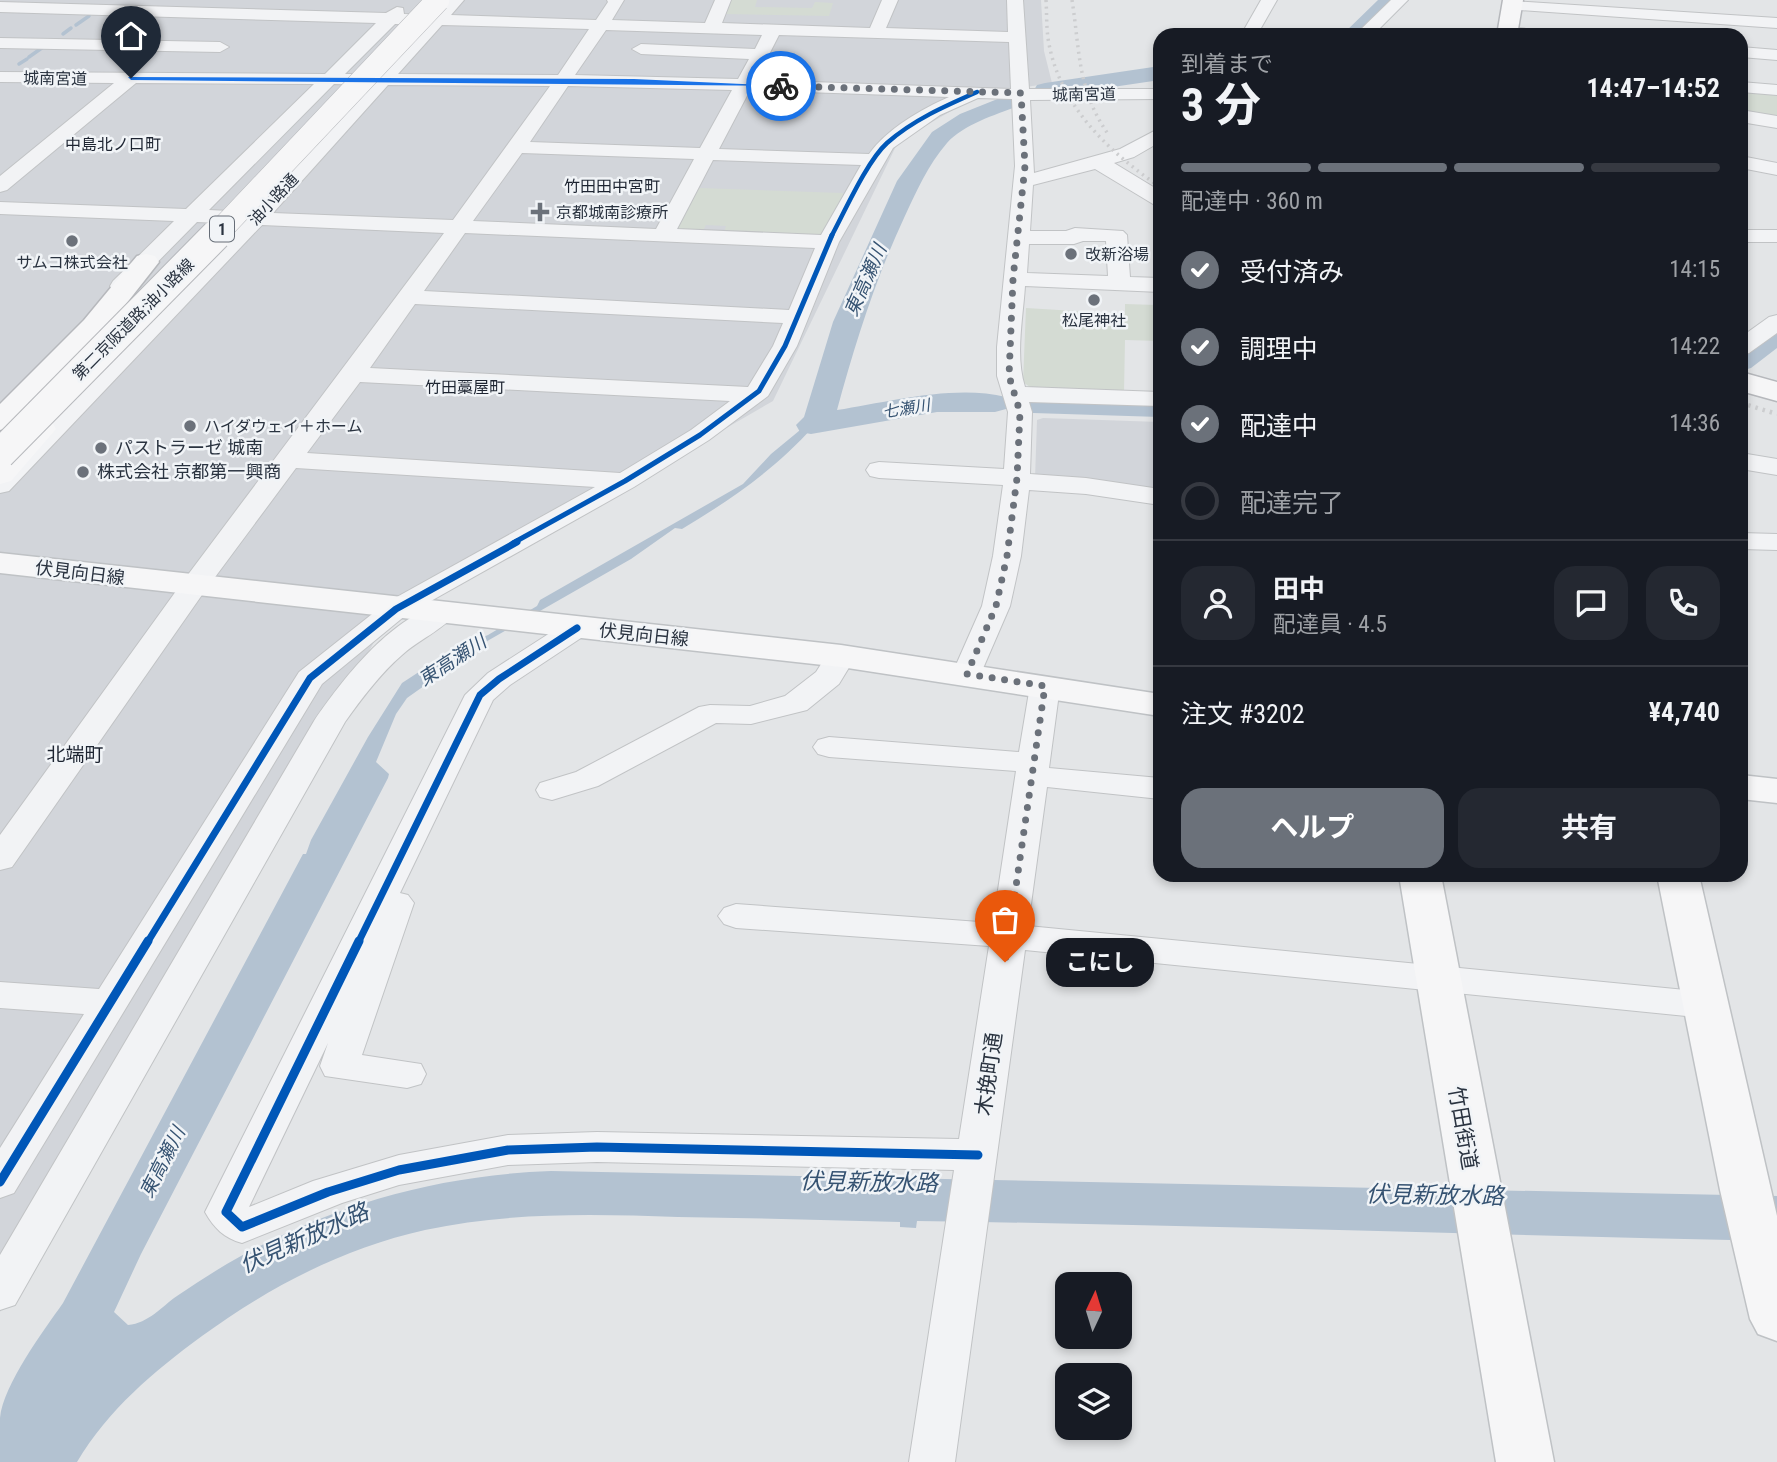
<!DOCTYPE html>
<html lang="ja">
<meta charset="utf-8">
<style>
body{margin:0;font-family:"Roboto Condensed","Noto Sans JP",sans-serif;background:#242831;color:#f1f3f6;height:100vh;display:flex;flex-direction:column;font-size:26px;white-space:nowrap}
*{box-sizing:border-box;margin:0}
p{font-size:23px;color:#9ea1a6}
.icon{flex:none;width:38px;height:38px;fill:none;stroke:currentColor;stroke-width:2;stroke-linecap:round;stroke-linejoin:round}
.map{position:relative;flex:1;overflow:hidden}
.sheet{position:absolute;left:1153px;top:28px;width:595px;height:854px;display:flex;flex-direction:column;background:#171b24;border-radius:21px;box-shadow:0 4px 10px #0003}
.sheet>*{flex:none}
.needle{width:46px;rotate:4deg}
.fabs{position:absolute;left:1055px;top:1272px;display:grid;gap:14px}
.fabs a{display:grid;place-items:center;width:77px;height:77px;border-radius:14px;background:#171b24;box-shadow:0 4px 10px #0003;font-size:35px}
.pin{position:absolute;display:grid;place-items:center;width:60px;height:60px;color:#fff;margin:-72px -30px;border-radius:50% 50% 50% 0;rotate:-45deg;box-shadow:0 0 7px #0007}
.pin .icon{rotate:45deg}
.courier{position:absolute;display:grid;place-items:center;width:70px;height:70px;margin:-35px;border:5px solid #1a73e8;border-radius:50%;background:#fff;color:#222;box-shadow:0 2px 9px #0007}
.bubble{position:absolute;height:49px;border-radius:21px;background:#171b24;box-shadow:0 4px 10px #0003;font-size:23px;font-weight:700;line-height:49px;text-align:center}
.overview em{font-style:normal;font-weight:700}
.overview div{display:flex;flex-direction:column-reverse}
.overview{display:flex;align-items:center;justify-content:space-between;height:119px;padding:0 28px}
h1{font-size:46px;font-weight:700;line-height:52px}
.bar{display:grid;grid-template-columns:repeat(4,1fr);gap:10px 7px;align-content:center;height:84px;padding:0 28px}
.bar i{height:9px;border-radius:5px;background:#363941}
.bar .on{background:#6b717a}
.bar p{grid-column:span 4}
.line{display:flex;align-items:center;gap:18px;padding:0 28px;border-top:2px solid #363941}
.line div{flex:1}
.round{display:grid;place-items:center;flex:none;width:74px;height:74px;border-radius:21px;background:#242831}
ol{padding:0 28px;list-style:none}
li{display:flex;align-items:center;gap:21px;height:77px}
li p{margin-inline-start:auto}
li .icon{padding:7px;border-radius:50%;background:#6b717a;color:#fff;stroke-width:4}
li:last-child{color:#9ea1a6}
li i{width:38px;height:38px;border:4px solid #363941;border-radius:50%}
.action{display:flex;gap:14px;margin-top:auto;padding:14px 28px}
.action a{flex:1;height:80px;border-radius:21px;background:#6b717a;color:#fff;font-size:28px;font-weight:700;line-height:80px;text-align:center}
.action a+a{background:#242831;color:#f1f3f6}
.map>svg:first-child{display:block}
.built{fill:#d2d5da}
.green{fill:#d4dbd3}
.water{fill:#b3c2d1}
.lines{fill:none;stroke-linecap:round;stroke-linejoin:round}
.stream{stroke:#b3c2d1;stroke-width:3.5}
.river{fill:#b3c2d1;fill-rule:evenodd}
.minor-casing{stroke:#c1c3c5;stroke-width:2}
.major-casing{stroke:#bfc2c5;stroke-width:3}
.highway-casing{stroke:#b6b8bc;stroke-width:3}
.minor{fill:#f2f3f5;fill-rule:evenodd}
.major{fill:#f6f6f7;fill-rule:evenodd}
.highway{fill:#f6f6f7;fill-rule:evenodd}
.rail-far1{stroke:#cccdcf;stroke-width:3.5;stroke-dasharray:2 4.5;stroke-linecap:butt}
.rail{stroke:#cccdcf;stroke-width:4.5;stroke-dasharray:2.5 5;stroke-linecap:butt}
.highway-bridge-far1-casing{stroke:#b6b8bc;stroke-width:24;stroke-linecap:butt}
.highway-bridge-casing{stroke:#b6b8bc;stroke-width:32;stroke-linecap:butt}
.highway-bridge-far1{stroke:#f6f6f7;stroke-width:23}
.highway-bridge{stroke:#f6f6f7;stroke-width:30}
.cycleway-far3-casing{stroke:#f1f4f7;stroke-width:7}
.cycleway-far2-casing{stroke:#f1f4f7;stroke-width:9}
.cycleway-far1-casing{stroke:#f1f4f7;stroke-width:11}
.cycleway-casing{stroke:#f1f4f7;stroke-width:13}
.cycleway-far3{stroke:#0057b8;stroke-width:4.5}
.cycleway-far2{stroke:#0057b8;stroke-width:5}
.cycleway-far1{stroke:#0057b8;stroke-width:7}
.cycleway{stroke:#0057b8;stroke-width:9}
.route{fill:#1a73e8}
.done{stroke:#6b717a;stroke-width:7;stroke-dasharray:0 12.6}
.poi-dot{fill:#6b717a;stroke:#f1f4f7;stroke-width:2.5}
.labels{text-anchor:middle;stroke-width:5;stroke-linejoin:round;paint-order:stroke}
.far-street-label{font-size:16px;fill:#2a3340;stroke:#f1f4f7}
.far-neighbourhood-label{font-size:16px;fill:#1d2431;stroke:#f1f4f7}
.far-poi-label{font-size:16px;fill:#2a3340;stroke:#f1f4f7;text-anchor:start}
.shield{fill:#f1f4f7;stroke:#666d77;stroke-width:2}
.shield-label{font-size:16px;font-weight:bold;fill:#2a3340}
.far-water-label{font-size:16px;font-style:italic;fill:#365372;stroke:#f1f4f7}
.poi-label{font-size:18px;fill:#2a3340;stroke:#f1f4f7;text-anchor:start}
.street-label{font-size:18px;fill:#2a3340;stroke:#f1f4f7}
.water-label{font-size:19px;font-style:italic;fill:#365372;stroke:#f1f4f7}
.neighbourhood-label{font-size:19px;fill:#1d2431;stroke:#f1f4f7}
.near-street-label{font-size:21px;fill:#2a3340;stroke:#f1f4f7}
.near-water-label{font-size:23px;font-style:italic;fill:#365372;stroke:#f1f4f7}
</style>
<div class="map">
<svg width="1777" height="1462" viewBox="0 0 1777 1462">
<rect width="100%" height="100%" fill="#e3e5e7"/>
<path class="built" d="M0,0h1041l3,51 8,32 -72,11 -82,48 -125,259 -390,225 -383,686z
M1043,418l117,4v71l-125,-14 2,-59z"/>
<path class="green" d="M729,0h28l-2,7 57,1 3,-6 18,1 -4,13 -104,-2z
M1741,89l36,3v28l-36,-6z
M700,188l142,5 6,2 -21,41 -104,-1 3,-9 -20,-1 -5,9 -26,-3 18,-40z
M1125,304l32,1 3,36 -35,-1 -1,52 -90,-2 -11,-8 3,-74 99,6z"/>
<path class="water" d="M821,401l8,1 4,14 23,-5 12,9 -31,9 -23,-3c-40,44 -82,73 -132,103l-7,-1 -44,31 -142,81 -82,58 -11,16 -20,48 13,12 -1,4 -247,476 -27,58 14,13c21,-2 33,-18 49,-29 21,-14 42,-28 64,-40 96,-53 200,-81 310,-85l1226,25v45c-287,-6 -573,-16 -860,-20l-1,7 -16,-1v-5c-74,-2 -148,-4 -222,-5 -86,-3 -168,-5 -253,13 -81,18 -156,57 -223,106 -49,36 -93,73 -125,126h-77c0,-14 0,-30 0,-44 3,-33 44,-88 63,-115l240,-449h3l5,-14 57,-103 34,-54 49,-32 37,-16 49,-29 3,-6 203,-116 28,-30 34,-28 5,-7 4,-16z"/>
<g class="lines">
<path class="stream" d="M76,25l13,-9
M63,34l8,-6
M29,57l17,-12
M19,64l8,-5"/>
<path class="river" d="M1378,0h22l-36,35h-22z
M1160,66v14l-115,17 -8,-2 -3,-5 3,-5 8,-2z
M1015,92l8,2 3,5 -3,5c-24,10 -58,19 -76,39 -19,22 -31,49 -43,75 -29,62 -49,126 -67,192 51,-8 118,-26 169,-13l4,6 -4,6 -11,3h-58l-126,22 -11,-2 -4,-7 8,-8 29,-95 64,-141 35,-49 28,-18z
M1777,325v23l-26,20 -10,3v-23l26,-20z
M1033,395l127,4v18l-127,-4 -11,-3 -4,-6 4,-6z"/>
<g class="minor-casing">
<path id="minor" d="M447,0h17l-13,15 145,5 12,-18 -1,-2h17l-12,20 93,3 10,-23h16l-9,23 148,5 12,-28h16l-12,28 122,4 -1,-32h16l6,89h131v10l-130,1 4,73 86,-24 40,-21v14l-26,15 -20,6 46,28v15l-7,-2 -58,-35 -62,16 -3,46h36l9,-3 48,3 4,4 3,42 30,1v14l-135,-6c-2,32 -10,70 0,101l135,5v14l-131,-4 3,10 -2,62 56,4 74,11v16l-74,-11 -57,-4 -8,66 -11,50 -32,74 -11,3 -11,-3 -4,-6 30,-68 11,-50 10,-71 -124,-7 -9,-2 -4,-6 4,-6 9,-2 125,7 4,-57 -11,-36v-29l18,-181 -3,-67 -34,-1 -38,17 -47,33 -54,94 -42,104 -29,50 -59,44 -75,47 -228,128 -84,69 -308,509 -14,5v-50l84,-134 -84,-6v-26l99,7 200,-317 87,-69 209,-116 -299,-19 -92,124 -192,275 -12,3v-35l184,-255 260,-347 -182,-8 -253,266 -9,2v-24l19,-21 220,-224 -42,-2 -68,69h-16l-3,-5 3,-5 61,-60 -174,-7v-12l186,7 128,-125 -178,-1 -129,107 -7,2v-16l114,-93 -114,-1v-10l325,2 51,-51 -376,-11v-10l386,11 11,-6 6,1 1,6 29,1zM395,24l29,1 -45,49h-34zM442,25l147,4 -31,46 -160,-1zM606,30l156,5 -7,14 -114,-5 -9,5 9,5 108,5 -11,20 -163,-4zM779,35l230,7 2,47 -255,-9zM334,84l35,1 -118,127 -42,-2zM388,85l162,1 -97,134 -180,-7zM568,86l164,4 -32,58 -170,-6zM750,90l199,7c-29,13 -61,31 -80,57l-150,-5zM522,153l172,6 -38,70 -183,-8zM713,160l148,5 -40,70 -144,-6zM465,233l350,15 -26,62 -365,-19zM1083,241h23l2,35 -81,-3 2,-29h45zM415,304l368,19 -10,23 -25,41 -378,-19zM360,382l370,19 -39,29 -71,43 -313,-20z
M1261,0h16l-20,35h-16z
M1391,0h17l-35,35h-18z
M1512,1l265,17v10l-271,-19 -2,-3z
M1507,27l31,3 8,5h-45l-2,-3 2,-4z
M0,38l220,4 9,5 -9,5 -220,-4z
M1741,47l36,3v10l-36,-3z
M1741,82l36,3v10l-36,-3z
M1741,110l36,6v12l-36,-6z
M1741,156l36,7v12l-36,-7z
M1741,230h36v12h-36z
M1777,315v18l-28,20 -8,2v-18l28,-20z
M1741,453l36,6v16l-36,-6z
M1741,533l36,1v16l-36,-1z
M440,605l10,3 5,6c-11,15 -38,27 -53,41 -22,19 -40,43 -57,67l-330,583 -15,5v-55l314,-534c28,-41 76,-103 126,-116z
M577,619l10,3 5,6 -5,6 -77,51 -17,15 -93,193 8,2 6,8 -52,152 59,9 5,10 -5,10 -14,4 -82,-12 -5,-10 8,-23 -79,164 64,-26 86,-26 109,-20 89,-3 362,7 30,-193 -253,-18 -12,-4 -6,-8 6,-8 12,-4 257,19 23,-152 -187,-14 -11,-3 -5,-7 5,-7 11,-3 190,15 11,-66 4,-6 11,-3 11,3 4,6 -11,82 111,10v21l-113,-12 -19,139 678,66 13,4 6,9 -6,9 -13,4 -681,-68 -70,512h-46l45,-292 -357,-8 -89,3 -109,20 -57,18 -100,40c-18,-5 -28,-15 -37,-31l260,-517 23,-22 79,-51z
M841,647l11,3 4,6 -17,28 -32,26 -56,14 -35,-1 -118,63 -46,14 -12,-3 -4,-7 4,-7 36,-11 123,-65 11,-2 40,1 35,-10 31,-24 14,-22z"/>
</g>
<g class="major-casing">
<path id="major" d="M0,553l841,92 319,49v22l-319,-49 -841,-94z
M1741,775l36,4v24l-36,-4z
M1399,875h42l113,587h-58z
M1657,875h42l78,341v125l-19,-7 -8,-15 -30,-129z"/>
</g>
<g class="highway-casing">
<path id="highway" d="M1503,0h20l-6,35h-20z
M146,254l9,2 4,6 -55,70 -93,95 -11,3v-26l84,-84 53,-64z
M1741,372l36,10v19l-36,-10z
M41,420l11,2 4,7 -45,52 -11,3v-29l30,-33z"/>
</g>
<use href="#minor" class="minor"/>
<use href="#major" class="major"/>
<use href="#highway" class="highway"/>
<path class="rail-far1" d="M1046,0c1,15 0,29 3,44 12,63 60,108 111,143
M1072,0c8,51 5,89 36,134"/>
<path class="rail" d="M1741,403l36,11"/>
<g class="highway-bridge-far1-casing">
<path id="highway-bridge-far1" d="M214,237l224,-237"/>
</g>
<g class="highway-bridge-casing">
<path id="highway-bridge" d="M0,454l216,-219"/>
</g>
<use href="#highway-bridge-far1" class="highway-bridge-far1"/>
<use href="#highway-bridge" class="highway-bridge"/>
<g class="cycleway-far3-casing">
<path id="cycleway-far3" d="M831,237c14,-26 36,-76 56,-94 26,-23 58,-37 90,-51"/>
</g>
<g class="cycleway-far2-casing">
<path id="cycleway-far2" d="M513,543l112,-62 75,-46 59,-44 26,-45 47,-111"/>
</g>
<g class="cycleway-far1-casing">
<path id="cycleway-far1" d="M147,943l163,-265 86,-69 121,-67
M358,943l122,-248 19,-16 78,-51"/>
</g>
<g class="cycleway-casing">
<path id="cycleway" d="M359,941l-133,271 16,15 86,-35 71,-22 109,-20 89,-3 381,8
M0,1182l148,-241"/>
</g>
<use href="#cycleway-far3" class="cycleway-far3"/>
<use href="#cycleway-far2" class="cycleway-far2"/>
<use href="#cycleway-far1" class="cycleway-far1"/>
<use href="#cycleway" class="cycleway"/>
</g>
<path class="route" d="M128,77l506,2 151,7 -654,-6z"/>
<g class="lines">
<path class="done" d="M781,86l240,7 4,73 -12,113 -4,97 11,36 -3,66 -10,78 -11,50 -29,68 78,12 -40,276"/>
</g>
<g class="poi-dot">
<path d="M536.5 201.5h7v7h7v7h-7v7h-7v-7h-7v-7h7z"/>
<circle cx="72" cy="241" r="7"/>
<circle cx="1071" cy="254" r="7"/>
<circle cx="1094" cy="300" r="7"/>
<circle cx="190" cy="426" r="7"/>
<circle cx="101" cy="448" r="7"/>
<circle cx="83" cy="472" r="7"/>
</g>
<g class="labels">
<g class="far-street-label">
<text transform="translate(55 78) rotate(1)" y="6">城南宮道</text>
<text transform="translate(1084 94) rotate(-1)" y="6">城南宮道</text>
<text transform="translate(273 199) rotate(-47)" y="6">油小路通</text>
<text transform="translate(133 319) rotate(-45)" y="6">第二京阪道路;油小路線</text>
</g>
<g class="far-neighbourhood-label">
<text x="113" y="150">中島北ノ口町</text>
<text x="612" y="192">竹田田中宮町</text>
<text x="465" y="393">竹田藁屋町</text>
</g>
<g class="far-poi-label">
<text x="556" y="218">京都城南診療所</text>
<text x="1085" y="260">改新浴場</text>
<text x="72" y="268" text-anchor="middle">サムコ株式会社</text>
<text x="1094" y="326" text-anchor="middle">松尾神社</text>
<text x="204" y="432">ハイダウェイ＋ホーム</text>
</g>
<rect class="shield" x="210" y="216.5" width="24" height="25" rx="5"/>
<g class="shield-label">
<text x="222" y="235">1</text>
</g>
<g class="far-water-label">
<text transform="translate(906 408) rotate(-9)" y="6">七瀬川</text>
</g>
<g class="poi-label">
<text x="115" y="454">パストラーゼ 城南</text>
<text x="97" y="478">株式会社 京都第一興商</text>
</g>
<g class="street-label">
<text transform="translate(80 573) rotate(7)" y="6">伏見向日線</text>
<text transform="translate(644 635) rotate(6)" y="6">伏見向日線</text>
</g>
<g class="water-label">
<text transform="translate(865 280) rotate(-66)" y="7">東高瀬川</text>
<text transform="translate(452 660) rotate(-33)" y="7">東高瀬川</text>
<text transform="translate(162 1162) rotate(-63)" y="7">東高瀬川</text>
</g>
<g class="neighbourhood-label">
<text x="75" y="761">北端町</text>
</g>
<g class="near-street-label">
<text transform="translate(989 1074) rotate(-82)" y="7">木挽町通</text>
<text transform="translate(1463 1128) rotate(80)" y="7">竹田街道</text>
</g>
<g class="near-water-label">
<text transform="translate(869 1182) rotate(1)" y="8">伏見新放水路</text>
<text transform="translate(1435 1195) rotate(1)" y="8">伏見新放水路</text>
<text transform="translate(304 1238) rotate(-24)" y="8">伏見新放水路</text>
</g>
</g>
</svg>
<div class="fabs">
<a><svg class="needle" viewBox="-14 -14 28 28"><path d="M0-13l5 13h-10z" fill="#e53935"/><path d="M0 13l5-13h-10z" fill="#9ea1a6"/></svg></a>
<a><svg class="icon" aria-label="layers" viewBox="0 0 24 24"><path d="M12 4l9 5-9 5-9-5zM3 14l9 5 9-5"/></svg></a>
</div>
<div class="pin" style="left:1005px;top:962px;background:#ea580c"><svg class="icon" aria-label="bag" viewBox="0 0 24 24"><path d="M5 8h14l-1 12H6zM9 8a3 3 0 0 1 6 0"/></svg></div>
<div class="pin" style="left:131px;top:78px;background:#1f2937"><svg class="icon" aria-label="home" viewBox="0 0 24 24"><path d="M3 11l9-7 9 7M6 9v11h12V9"/></svg></div>
<div class="courier" style="left:781px;top:86px"><svg class="icon" aria-label="bike" viewBox="0 0 24 24"><circle cx="6" cy="16" r="4"/><circle cx="18" cy="16" r="4"/><path d="M6 16l4-8h5l3 8M10 8l3 8H6M13 5h3"/></svg></div>
<div class="bubble" style="left:1046px;top:938px;width:108px">こにし</div>
<section class="sheet">
<div class="overview"><div><h1>3 分</h1><p>到着まで</p></div><em>14:47–14:52</em></div>
<div class="bar"><i class="on"></i><i class="on"></i><i class="on"></i><i></i><p>配達中 · 360 m</p></div>
<ol>
<li><svg class="icon" aria-label="check" viewBox="0 0 24 24"><path d="M5 12l5 5 9-10"/></svg>受付済み<p>14:15</p></li>
<li><svg class="icon" aria-label="check" viewBox="0 0 24 24"><path d="M5 12l5 5 9-10"/></svg>調理中<p>14:22</p></li>
<li><svg class="icon" aria-label="check" viewBox="0 0 24 24"><path d="M5 12l5 5 9-10"/></svg>配達中<p>14:36</p></li>
<li><i></i>配達完了</li>
</ol>
<div class="line" style="height:126px"><a class="round"><svg class="icon" aria-label="person" viewBox="0 0 24 24"><circle cx="12" cy="8" r="4"/><path d="M4 21q1-7 8-7t8 7"/></svg></a><div><b>田中</b><p>配達員 · 4.5</p></div><a class="round"><svg class="icon" aria-label="chat" viewBox="0 0 24 24"><path d="M4 5h16v11H9l-5 4z"/></svg></a><a class="round"><svg class="icon" aria-label="phone" viewBox="0 0 24 24"><path d="M5 4h4l2 5-3 2q2 4 5 5l2-3 5 2v4C11 20 4 13 5 4z"/></svg></a></div>
<div class="line" style="height:91px"><div>注文 #3202</div><b>¥4,740</b></div>
<div class="action"><a>ヘルプ</a><a>共有</a></div>
</section>
</div>
